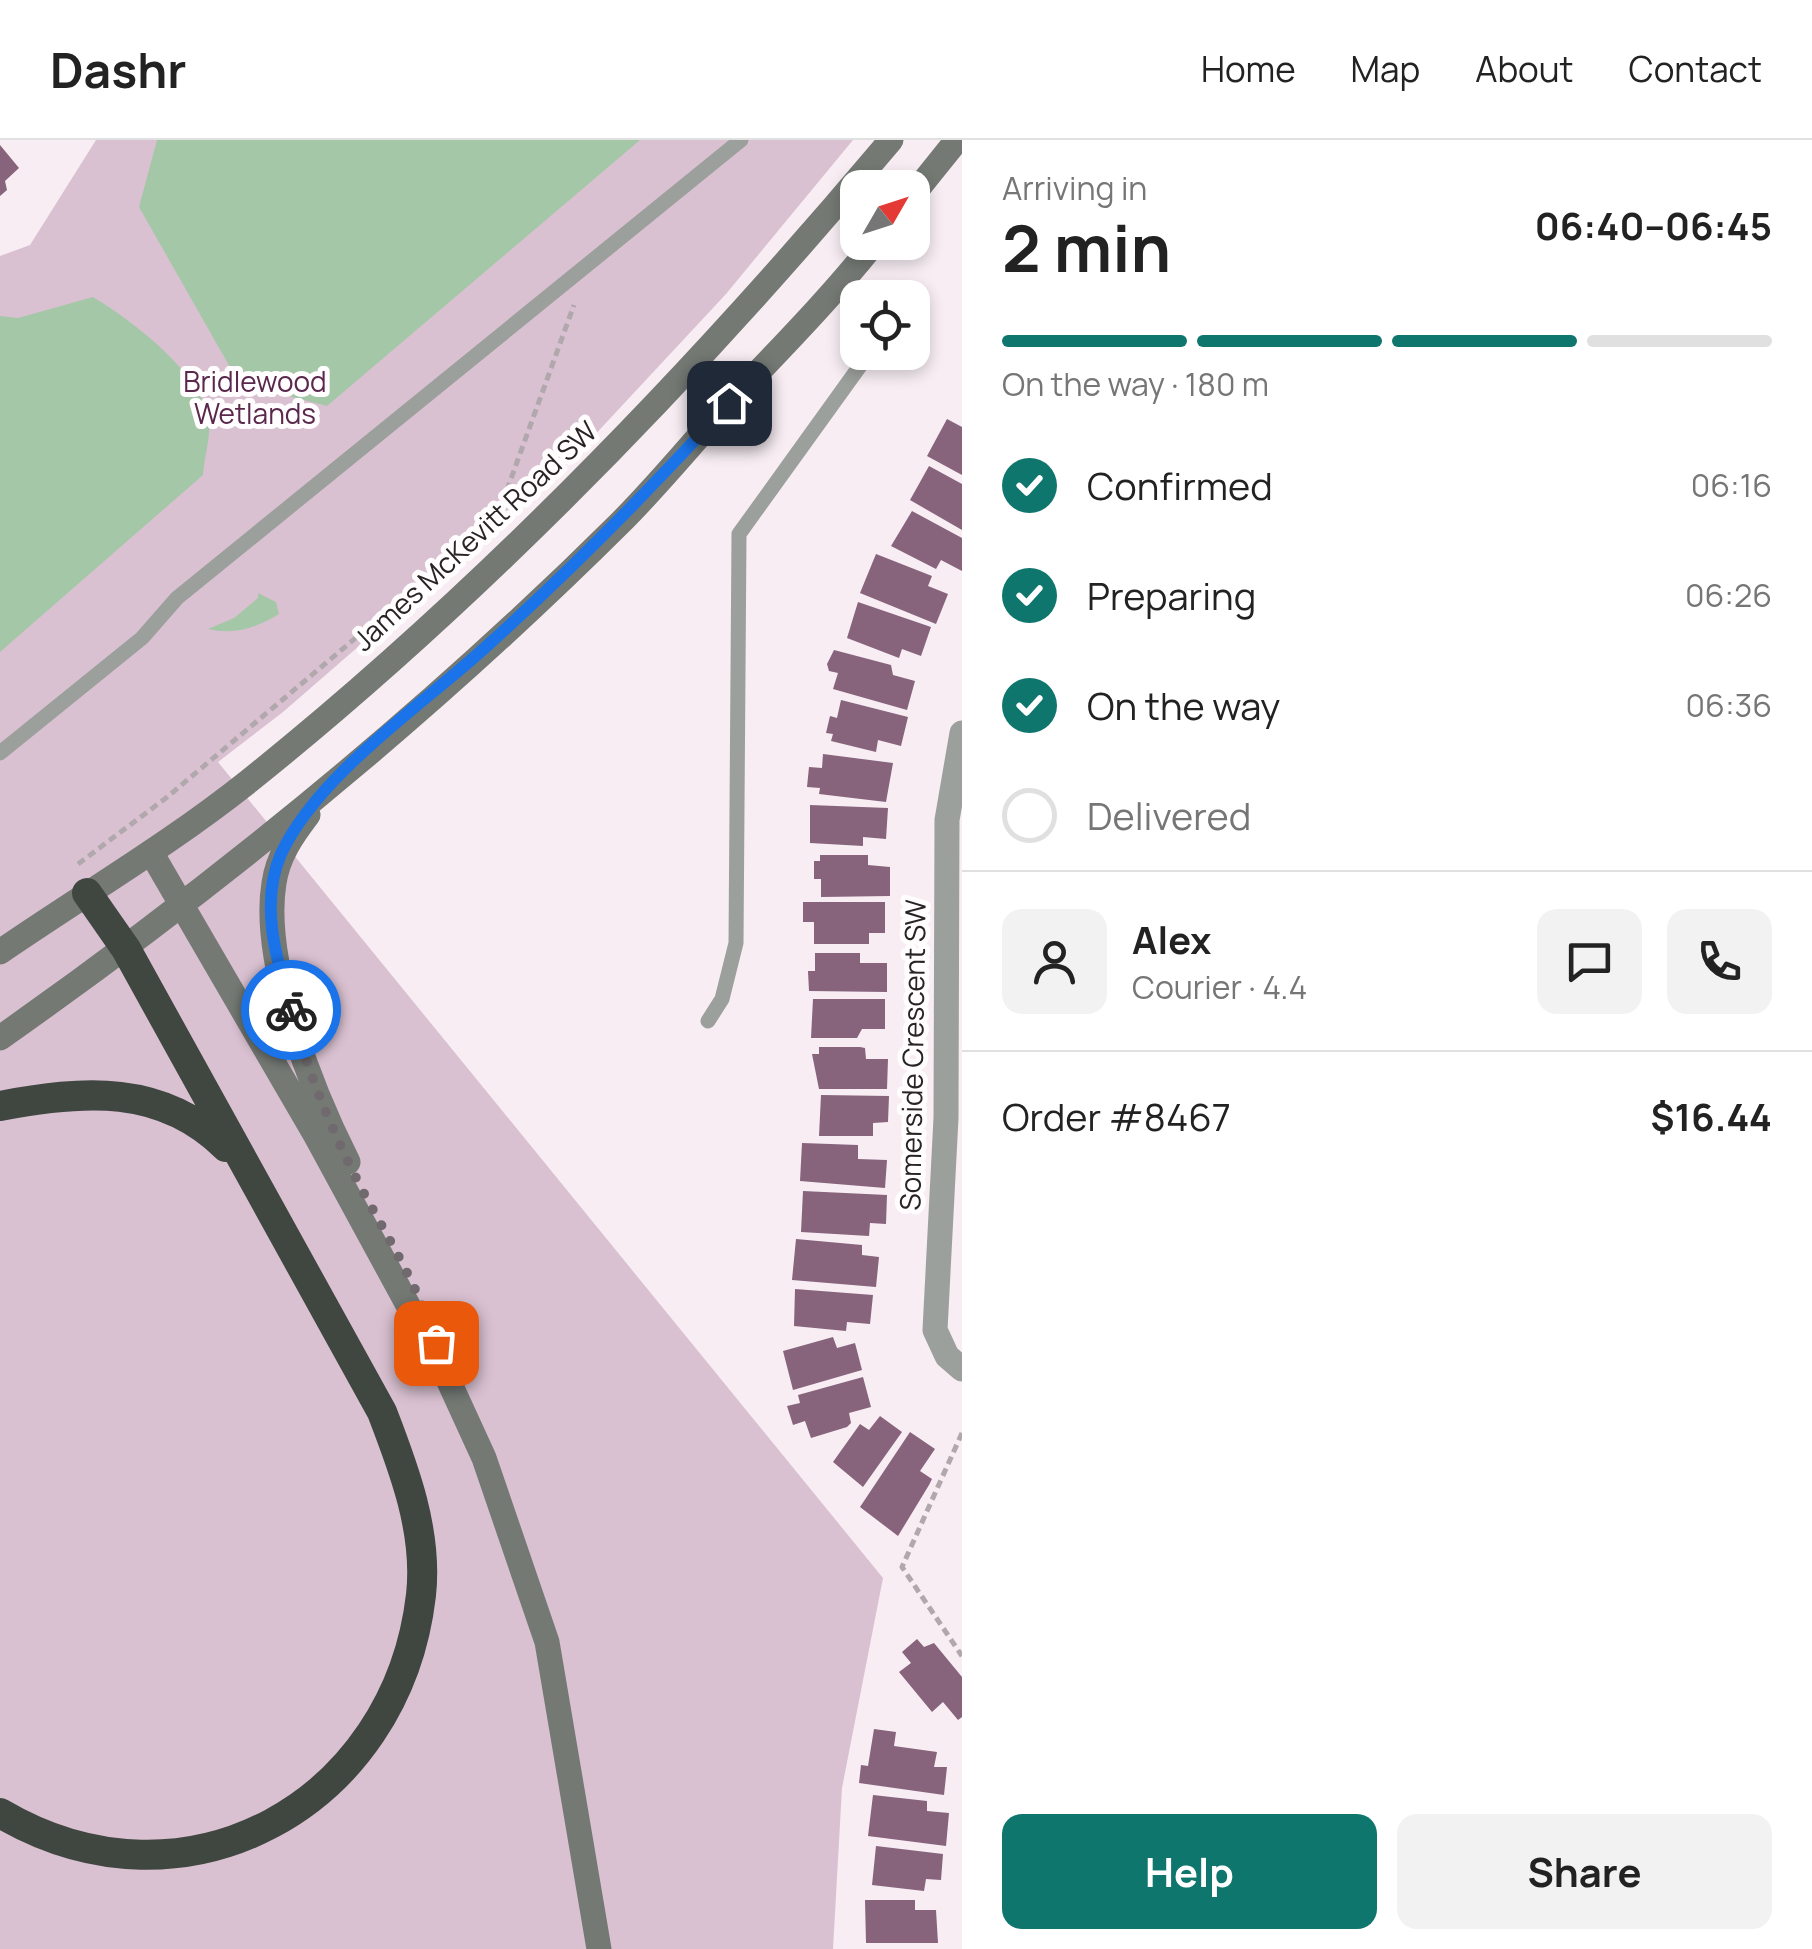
<!DOCTYPE html>
<meta charset="utf-8">
<style>
body{margin:0;font-family:Manrope,sans-serif;background:#f2f2f2;color:#222;height:100vh;display:flex;flex-direction:column;font-size:38px;white-space:nowrap}
*{box-sizing:border-box;margin:0}
p{font-size:32px;color:#767676}
.icon{flex:none;width:55px;height:55px;fill:none;stroke:currentColor;stroke-width:2;stroke-linecap:round;stroke-linejoin:round}
.map{position:relative;flex:1;overflow:hidden}
.panel{display:flex;flex-direction:column;background:#fff;width:850px}
.panel>*{flex:none}
.needle{width:65px;rotate:51deg}
.tools{position:absolute;left:840px;top:30px;display:grid;gap:20px}
.tools a{display:grid;place-items:center;width:90px;height:90px;border-radius:20px;background:#fff;box-shadow:0 5px 15px #0003;font-size:50px}
.pin{position:absolute;display:grid;place-items:center;width:85px;height:85px;color:#fff;margin:-42px;border-radius:20px;box-shadow:0 5px 15px #0006}
.courier{position:absolute;display:grid;place-items:center;width:100px;height:100px;margin:-50px;border:8px solid #1a73e8;border-radius:50%;background:#fff;color:#222;box-shadow:0 2px 12px #0007}
.overview em{font-style:normal;font-weight:700}
.overview div{display:flex;flex-direction:column-reverse}
.overview{display:flex;align-items:center;justify-content:space-between;height:170px;padding:0 40px}
h1{font-size:65px;font-weight:700;line-height:75px}
.bar{display:grid;grid-template-columns:repeat(4,1fr);gap:15px 10px;align-content:center;height:120px;padding:0 40px}
.bar i{height:12px;border-radius:8px;background:#e0e0e0}
.bar .selected{background:#0f766e}
.bar p{grid-column:span 4}
.line{display:flex;align-items:center;gap:25px;padding:0 40px;border-top:2px solid #e0e0e0}
.line div{flex:1}
.round{display:grid;place-items:center;flex:none;width:105px;height:105px;border-radius:20px;background:#f2f2f2}
ol{padding:0 40px;list-style:none}
li{display:flex;align-items:center;gap:30px;height:110px}
li p{margin-inline-start:auto}
li .icon{padding:10px;border-radius:50%;background:#0f766e;color:#fff;stroke-width:4}
li:last-child{color:#767676}
li i{width:55px;height:55px;border:5px solid #e0e0e0;border-radius:50%}
.cta{display:flex;gap:20px;margin-top:auto;padding:20px 40px}
.cta a{flex:1;height:115px;border-radius:20px;background:#0f766e;color:#fff;font-size:40px;font-weight:700;line-height:115px;text-align:center}
.cta a+a{background:#f2f2f2;color:#222}
header{display:flex;align-items:center;gap:60px;box-sizing:border-box;height:140px;padding:0 50px;background:#fff;border-bottom:2px solid #e0e0e0}
header strong{font-size:48px}
nav{display:flex;gap:55px;margin-inline-start:auto;font-size:35px}
main{display:flex;flex:1;min-height:0}
.map>svg:first-child{display:block}
.green{fill:#dac1d1}
.water{fill:#a4c7a7}
.building{fill:#87637c}
.lines{fill:none;stroke-linecap:round;stroke-linejoin:round}
.path{stroke:#b0a8ac;stroke-width:5;stroke-dasharray:8 5;stroke-linecap:butt}
.service{stroke:#9ca09c;stroke-width:15}
.minor{stroke:#9ca09c;stroke-width:25}
.secondary{stroke:#747974;stroke-width:25}
.motorway{stroke:#404741;stroke-width:30}
.done{stroke:#706a6e;stroke-width:10;stroke-dasharray:0 18}
.route{stroke:#1a73e8;stroke-width:12}
.labels{text-anchor:middle;stroke-width:10;stroke-linejoin:round;paint-order:stroke}
.park-label{font-size:28px;fill:#59284c;stroke:#fffdfe}
.street-label{font-size:28px;fill:#282426;stroke:#fffdfe}
</style>
<header>
<strong>Dashr</strong>
<nav><a>Home</a><a>Map</a><a>About</a><a>Contact</a></nav>
</header>
<main>
<div class="map">
<svg width="962" height="1809" viewBox="0 0 962 1809">
<rect width="100%" height="100%" fill="#f7edf3"/>
<path class="green" d="M96,0h757l-127,154 -163,175 -280,243 -65,50 665,816 -41,210 -9,161h-833v-1693l30,-11z"/>
<path class="water" d="M157,0h483l-313,266 -88,-23 -100,-176z
M93,157c37,22 110,77 116,123 2,16 -5,38 -6,55l-203,177v-336l18,2z
M258,453l18,9 3,12c-23,14 -44,21 -71,15l26,-11 24,-20z"/>
<path class="building" d="M0,5l19,23 -14,13 2,9 -7,6z
M947,279l15,8v48l-35,-19z
M929,326l33,18v46l-52,-30z
M912,371l50,27v33l-21,-11 -5,9 -45,-23z
M876,414l56,22 -4,10 20,8 -12,30 -76,-31z
M858,462l73,25 -10,29 -19,-7 -3,9 -52,-20z
M834,510l57,15 2,10 22,6 -8,29 -74,-21 5,-16 -9,-2 -2,-7z
M841,560l67,17 -7,29 -23,-6 -2,12 -45,-11 2,-7 -7,-1 4,-17 7,2z
M823,614l70,9 -7,39 -67,-8 1,-6 -13,-1 2,-20 13,1z
M810,665l78,3 -2,31 -23,-2v9l-53,-3z
M820,715h48v10l22,2v29l-69,1v-18h-7v-18h6z
M803,762h82v31h-16v11h-55v-22h-11z
M815,813h45v10h27v29l-78,-1 -1,-20h7z
M813,859h72v30h-23l-5,9h-46z
M819,907h41l5,1 1,11h22l-1,30h-68l-7,-35h7z
M821,955l68,1 -1,26 -15,1v13h-54z
M802,1003l56,2v14l29,1 -2,28 -85,-7z
M803,1051l84,4 -1,29 -16,-1 -1,13 -68,-4z
M796,1099l66,6v10l17,2 -3,30 -84,-7z
M795,1149l78,6 -3,29 -23,-2 -1,9 -52,-5z
M833,1197l4,11 18,-5 7,27 -69,20 -10,-39z
M863,1237l8,30 -22,6 2,10 -4,4 -36,11 -6,-17 -12,4 -6,-19 13,-3 -2,-8z
M880,1276l22,16 -39,55 -30,-25 27,-38 9,6z
M910,1292l25,17 -15,22 12,8 -3,6 -31,51 -38,-29z
M917,1499l7,8 10,-4 28,34v40l-4,3 -15,-18 -11,10 -33,-40 12,-9 -9,-11z
M874,1589l22,3 -2,14 43,6 -3,15h13l-3,28 -85,-12 2,-18 7,1z
M873,1655l54,6v10l22,2 -3,33 -78,-10z
M876,1706l67,8 -2,26 -15,-1 -2,12 -52,-6z
M865,1760h50v10h21l2,33h-72z"/>
<g class="lines">
<path class="path" d="M78,724l88,-66 314,-265 20,-24 74,-204
M962,1293l-60,134 60,89"/>
<path class="service" d="M843,143l17,15
M0,613l142,-115 35,-40 564,-458
M708,881l14,-22 14,-56 3,-409 131,-182"/>
<path class="minor" d="M962,593l-15,87 -1,298 -11,212 12,26 15,13"/>
<path class="secondary" d="M912,56l45,-56
M308,675c-16,21 -30,41 -34,68 -13,79 38,208 74,279
M152,714l164,282 130,239 38,83 63,184 52,307
M0,812c83,-57 170,-108 249,-171 236,-189 448,-410 642,-641
M0,898c220,-155 430,-326 621,-516 37,-37 71,-79 107,-118 50,-53 101,-104 147,-162"/>
<path class="motorway" d="M0,966c83,-16 162,-22 226,41
M0,1673c186,110 397,-9 421,-218 7,-63 -17,-126 -39,-183l-256,-463 -39,-56"/>
</g>
<g class="lines">
<path class="done" d="M291,870c17,63 41,121 71,180 27,50 57,98 74,153"/>
<path class="route" d="M291,870c-14,-49 -32,-106 -10,-156 37,-80 143,-150 207,-209 85,-77 164,-157 241,-242"/>
</g>
<g class="labels">
<g class="park-label">
<text x="255" y="252">Bridlewood<tspan x="255" dy="32">Wetlands</tspan></text>
</g>
<g class="street-label">
<text transform="translate(475 396) rotate(-43)" y="10">James McKevitt Road SW</text>
<text transform="translate(913 915) rotate(-89)" y="10">Somerside Crescent SW</text>
</g>
</g>
</svg>
<div class="tools">
<a><svg class="needle" viewBox="-14 -14 28 28"><path d="M0-13l5 13h-10z" fill="#e53935"/><path d="M0 13l5-13h-10z" fill="#767676"/></svg></a>
<a><svg class="icon" aria-label="locate" viewBox="0 0 24 24"><circle cx="12" cy="12" r="6"/><path d="M12 2v4M12 18v4M2 12h4M18 12h4"/></svg></a>
</div>
<div class="pin" style="left:436px;top:1203px;background:#ea580c"><svg class="icon" aria-label="bag" viewBox="0 0 24 24"><path d="M5 8h14l-1 12H6zM9 8a3 3 0 0 1 6 0"/></svg></div>
<div class="pin" style="left:729px;top:263px;background:#1f2937"><svg class="icon" aria-label="home" viewBox="0 0 24 24"><path d="M3 11l9-7 9 7M6 9v11h12V9"/></svg></div>
<div class="courier" style="left:291px;top:870px"><svg class="icon" aria-label="bike" viewBox="0 0 24 24"><circle cx="6" cy="16" r="4"/><circle cx="18" cy="16" r="4"/><path d="M6 16l4-8h5l3 8M10 8l3 8H6M13 5h3"/></svg></div>
</div>
<section class="panel">
<div class="overview"><div><h1>2 min</h1><p>Arriving in</p></div><em>06:40–06:45</em></div>
<div class="bar"><i class="selected"></i><i class="selected"></i><i class="selected"></i><i></i><p>On the way · 180 m</p></div>
<ol>
<li><svg class="icon" aria-label="check" viewBox="0 0 24 24"><path d="M5 12l5 5 9-10"/></svg>Confirmed<p>06:16</p></li>
<li><svg class="icon" aria-label="check" viewBox="0 0 24 24"><path d="M5 12l5 5 9-10"/></svg>Preparing<p>06:26</p></li>
<li><svg class="icon" aria-label="check" viewBox="0 0 24 24"><path d="M5 12l5 5 9-10"/></svg>On the way<p>06:36</p></li>
<li><i></i>Delivered</li>
</ol>
<div class="line" style="height:180px"><a class="round"><svg class="icon" aria-label="person" viewBox="0 0 24 24"><circle cx="12" cy="8" r="4"/><path d="M4 21q1-7 8-7t8 7"/></svg></a><div><b>Alex</b><p>Courier · 4.4</p></div><a class="round"><svg class="icon" aria-label="chat" viewBox="0 0 24 24"><path d="M4 5h16v11H9l-5 4z"/></svg></a><a class="round"><svg class="icon" aria-label="phone" viewBox="0 0 24 24"><path d="M5 4h4l2 5-3 2q2 4 5 5l2-3 5 2v4C11 20 4 13 5 4z"/></svg></a></div>
<div class="line" style="height:130px"><div>Order #8467</div><b>$16.44</b></div>
<div class="cta"><a>Help</a><a>Share</a></div>
</section>
</main>
